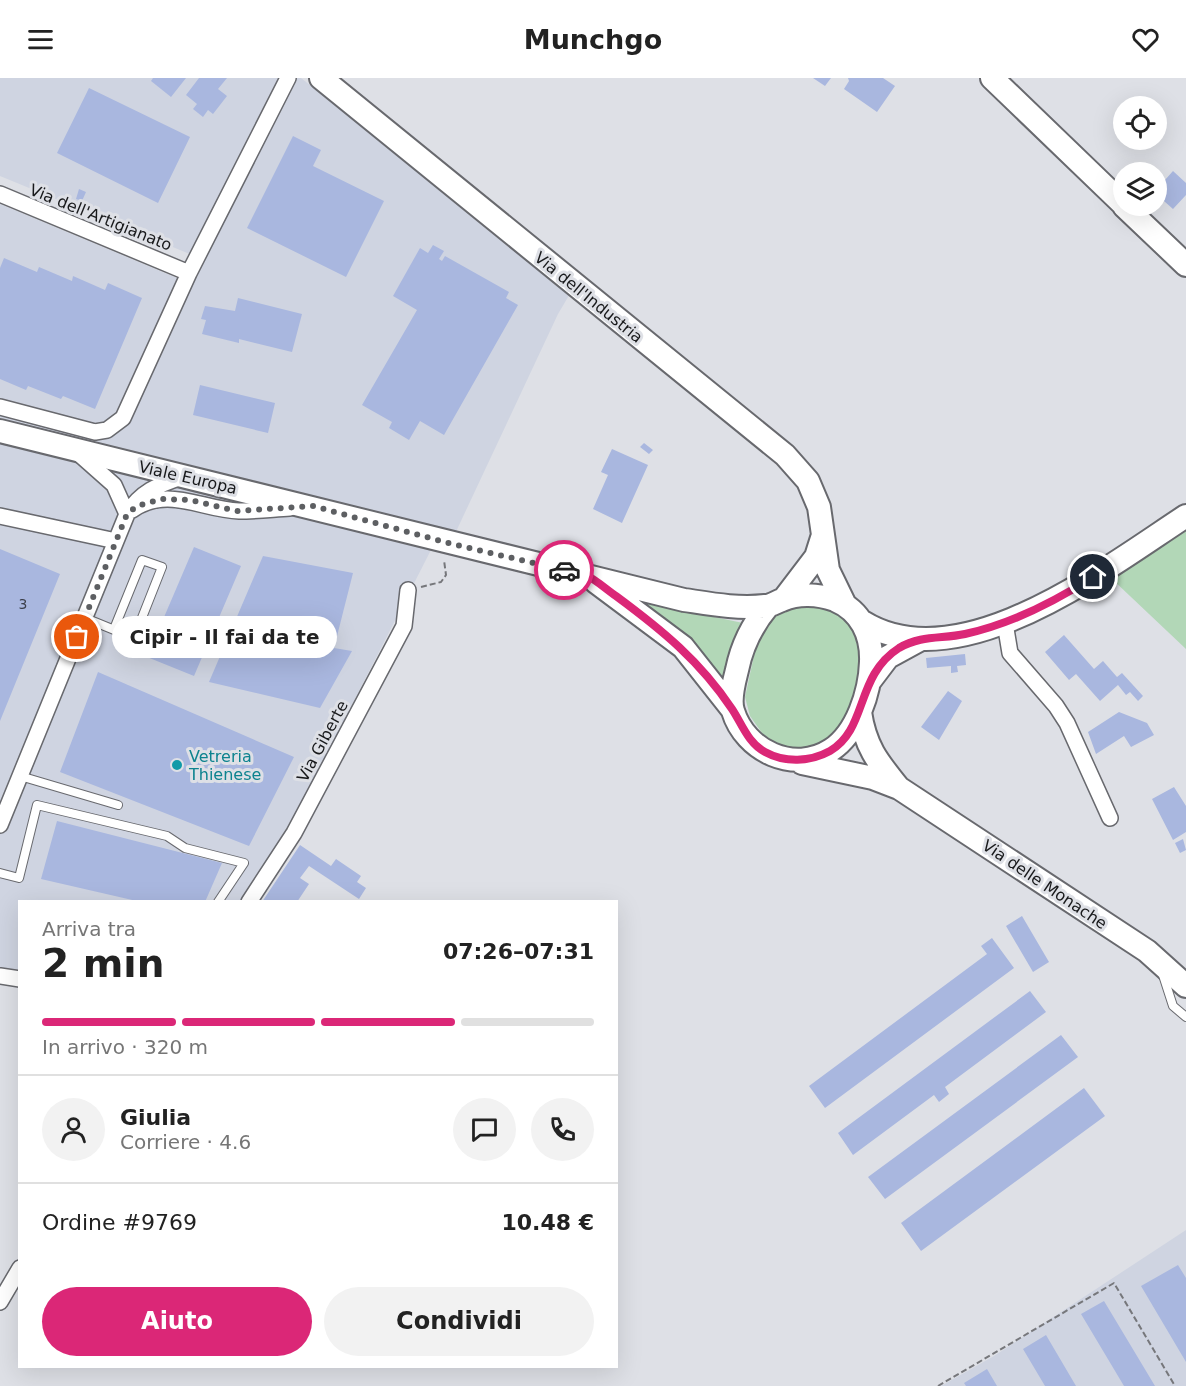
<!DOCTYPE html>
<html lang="it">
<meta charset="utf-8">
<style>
body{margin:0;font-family:"DejaVu Sans",sans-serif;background:#f2f2f2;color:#222;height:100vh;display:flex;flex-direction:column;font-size:22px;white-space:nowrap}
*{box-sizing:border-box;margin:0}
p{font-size:20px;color:#767676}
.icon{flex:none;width:33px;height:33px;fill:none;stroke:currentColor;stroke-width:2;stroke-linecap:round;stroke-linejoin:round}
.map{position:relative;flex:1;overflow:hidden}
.side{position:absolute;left:18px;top:822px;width:600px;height:468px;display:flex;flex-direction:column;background:#fff;border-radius:0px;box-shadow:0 6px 24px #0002}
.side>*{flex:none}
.controls{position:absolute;left:1113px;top:18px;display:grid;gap:12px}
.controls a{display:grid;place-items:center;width:54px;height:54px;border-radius:50%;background:#fff;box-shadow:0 6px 24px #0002;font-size:30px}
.pin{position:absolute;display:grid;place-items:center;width:51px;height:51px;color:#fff;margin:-26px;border:3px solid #fff;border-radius:50%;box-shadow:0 2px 6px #0007}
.courier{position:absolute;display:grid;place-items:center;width:60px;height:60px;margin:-30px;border:4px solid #db2777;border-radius:50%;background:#fff;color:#222;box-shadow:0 2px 8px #0007}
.bubble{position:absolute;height:42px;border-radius:21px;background:#fff;box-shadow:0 6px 24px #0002;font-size:20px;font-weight:600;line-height:42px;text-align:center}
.summary em{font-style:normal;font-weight:600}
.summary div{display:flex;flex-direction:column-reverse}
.summary{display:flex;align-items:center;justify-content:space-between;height:102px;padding:0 24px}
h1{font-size:39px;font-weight:600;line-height:45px}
.bar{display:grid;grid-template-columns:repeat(4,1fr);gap:9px 6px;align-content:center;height:72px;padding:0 24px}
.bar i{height:8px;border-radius:4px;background:#e0e0e0}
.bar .current{background:#db2777}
.bar p{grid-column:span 4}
.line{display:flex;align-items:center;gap:15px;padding:0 24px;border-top:2px solid #e0e0e0}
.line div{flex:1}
.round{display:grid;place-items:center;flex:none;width:63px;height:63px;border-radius:32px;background:#f2f2f2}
.primary-button{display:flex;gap:12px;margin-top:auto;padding:12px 24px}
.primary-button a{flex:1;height:69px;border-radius:36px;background:#db2777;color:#fff;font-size:24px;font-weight:600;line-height:69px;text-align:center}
.primary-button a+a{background:#f2f2f2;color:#222}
header{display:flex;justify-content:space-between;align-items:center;height:78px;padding:0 24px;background:#fff;font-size:27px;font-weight:600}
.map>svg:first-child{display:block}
.built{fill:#cfd4e1}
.green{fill:#b2d7b7}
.building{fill:#a9b7df}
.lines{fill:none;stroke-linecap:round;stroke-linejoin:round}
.lane-casing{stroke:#68696e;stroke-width:10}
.street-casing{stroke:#68696e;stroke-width:18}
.secondary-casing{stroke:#68696e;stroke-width:26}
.path{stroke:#76777b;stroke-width:2;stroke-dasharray:6 3;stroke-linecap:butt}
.lane{stroke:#fff;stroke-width:8}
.street{stroke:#fff;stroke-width:15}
.secondary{stroke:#fff;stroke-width:22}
.done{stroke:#5d5f62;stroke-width:6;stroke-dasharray:0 10.8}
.route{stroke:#db2777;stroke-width:8}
.culture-dot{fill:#0f9aa8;stroke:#dee0e6;stroke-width:2}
.labels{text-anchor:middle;stroke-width:6;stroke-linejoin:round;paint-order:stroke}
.number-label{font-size:14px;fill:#3c404c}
.street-label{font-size:16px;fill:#18191b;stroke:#dee0e6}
.culture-label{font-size:16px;fill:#0d838f;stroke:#dee0e6;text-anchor:start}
</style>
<header><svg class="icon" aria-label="menu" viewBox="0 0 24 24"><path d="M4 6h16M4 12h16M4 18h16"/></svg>Munchgo<svg class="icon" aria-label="heart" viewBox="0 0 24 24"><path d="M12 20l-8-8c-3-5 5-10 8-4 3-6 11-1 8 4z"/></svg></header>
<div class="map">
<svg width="1186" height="1308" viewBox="0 0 1186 1308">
<rect width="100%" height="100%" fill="#dee0e6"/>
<path class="built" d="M0,0h301l270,214 -13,22 -105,224 -453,-113v-221l184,77 13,-24 -197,-81z
M0,361l433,107 -129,253 -62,102 -222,1 -1,84 -19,-3z
M1186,1152v156h-245l53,-30z"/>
<path class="green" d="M1186,453v118l-74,-70z
M603,508l92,27 48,10 -16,62z
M816,524l22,9 18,17 9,38 -21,62 -17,13 -24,8 -24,-3 -17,-13 -12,-17 -5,-19 13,-60 11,-17 11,-7z"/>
<path class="building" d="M153,0h33l-15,19 -20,-16z
M199,0h28l-9,11 9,7 -14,18 -5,-4 -5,7 -10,-8 4,-5 -11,-9z
M813,0h18l-6,8z
M848,0h35l12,8 -18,26 -33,-23 5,-8z
M89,10l101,49 -32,66 -101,-50z
M293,58l28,14 -8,16 71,35 -38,76 -99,-49z
M1173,93l13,12v12l-13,14 -17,-15v-4z
M79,111l7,3 -4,9 -6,-2z
M433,167l11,6 -5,8 3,2 3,-5 64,36 -3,6 12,7 -74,130 -24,-14 -11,19 -20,-12 3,-6 -30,-17 55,-95 -24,-14 27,-48 8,5z
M4,180l33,14 2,-5 33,14 1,-5 32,14 3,-7 34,15 -47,111 -32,-13 -2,3 -33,-13 -2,4 -26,-11v-111z
M238,220l64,16 -10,38 -53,-13v4l-37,-9 4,-14 -5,-1 4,-13 30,5z
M200,307l75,18 -7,30 -75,-18z
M644,365l9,7 -4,4 -9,-7z
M612,371l36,16 -26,58 -29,-14 15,-34 -7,-3z
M194,469l47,19 -47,110 -47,-19z
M0,471l60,25 -60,147z
M263,478l90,17 -19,75 18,3 -32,57 -111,-26z
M1064,557l30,34 9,-8 14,16 5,-4 21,23 -5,5 -8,-9 -4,3 -8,-10 -18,16 -24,-27 -7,6 -24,-28z
M965,576l1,11 -9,1 1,6 -7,1v-7l-24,2 -1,-10z
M98,594l196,85 -45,89 -189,-74z
M948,613l14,10 -23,39 -18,-13z
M1119,634l28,11 7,12 -23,12 -7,-11 -28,18 -8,-22z
M1174,709l12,19v26l-13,8 -21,-41z
M57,743l165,42 -17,39h-64l-100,-23z
M1183,761l3,11 -6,3 -5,-10z
M300,767l31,21 5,-7 25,17 -4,6 9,6 -7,11 -50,-33 -9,12 9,6 -12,18h-35z
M1022,838l27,46 -16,10 -27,-46z
M992,860l22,30 -189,140 -16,-22 178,-132 -6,-8z
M1030,913l16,21 -101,75 4,7 -10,8 -5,-7 -81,60 -15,-22z
M1061,957l17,22 -193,142 -17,-22z
M1084,1010l21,28 -184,135 -20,-28z
M1178,1187l8,13v84l-45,-76z
M1104,1223l51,85h-31l-43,-72z
M1046,1257l30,51h-31l-22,-37z
M987,1291l10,17h-31l-2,-3z"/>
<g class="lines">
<g class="lane-casing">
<path id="lane" d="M85,540l49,20 28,-71 -20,-7 -28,69
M20,698l98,29
M0,795l19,5 18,-73 130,31 18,12 59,15 -26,39
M1162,894l11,34 13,11"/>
</g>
<g class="street-casing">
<path id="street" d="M0,116l189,79
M0,329l95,25 12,-2 16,-12 66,-145 99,-195
M79,376l35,31 13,29
M132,432c36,-25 70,0 107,1 17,0 34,-2 51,-3
M0,438l116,25
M1005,545l5,30 46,53 11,17 43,95
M0,747l127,-311c13,-22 31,-29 55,-37
M249,824l45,-69 110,-207 4,-36
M0,898l20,3
M0,1224l20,-34"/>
</g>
<g class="secondary-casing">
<path id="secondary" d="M321,0l464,377 23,26 11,26 9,63 17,35
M992,0l132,127
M1124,128l62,59
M0,353l684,169c27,4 53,9 81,6 6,0 11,-4 17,-6 16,-7 36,-6 53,0 26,11 37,35 36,62 -1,30 -14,71 -40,88 -37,24 -86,1 -98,-39 -4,-12 1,-29 4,-41 5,-25 15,-45 31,-64
M596,504l87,65 49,62
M784,521l32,-42 6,-19
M863,544c97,60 243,-54 323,-106
M869,604l19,-25 33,-18
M860,634c5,34 17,49 38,75
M802,685l71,15 26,10 248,163 39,35"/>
</g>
<path class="path" d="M421,509l20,-5 5,-7 -2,-15
M938,1308l176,-103 61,103"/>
<use href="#lane" class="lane"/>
<use href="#street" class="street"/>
<use href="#secondary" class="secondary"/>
</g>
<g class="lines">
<path class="done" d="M77,559l50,-123 10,-8 25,-7 28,1 47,11 76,-5 139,38 112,26"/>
<path class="route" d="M564,492c7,1 16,2 22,5 10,5 20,14 30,21 46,34 84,65 116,113 10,15 16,34 33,43 20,11 45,10 65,-1 38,-22 25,-75 69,-103 22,-13 43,-9 66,-14 46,-10 89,-32 128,-57"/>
</g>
<circle class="culture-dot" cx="177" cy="687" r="6"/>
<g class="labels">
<g class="number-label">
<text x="23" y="531">3</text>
</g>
<g class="street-label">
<text transform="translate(101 139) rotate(22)" y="6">Via dell'Artigianato</text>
<text transform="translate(589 219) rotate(39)" y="6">Via dell'Industria</text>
<text transform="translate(188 399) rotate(13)" y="6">Viale Europa</text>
<text transform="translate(322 663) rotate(-62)" y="6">Via Giberte</text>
<text transform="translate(1045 806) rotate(34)" y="6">Via delle Monache</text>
</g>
<g class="culture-label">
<text x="189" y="684">Vetreria<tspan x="189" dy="18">Thienese</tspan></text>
</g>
</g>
</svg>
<div class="controls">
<a><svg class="icon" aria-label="locate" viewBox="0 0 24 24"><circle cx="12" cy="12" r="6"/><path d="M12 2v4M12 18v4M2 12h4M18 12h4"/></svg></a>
<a><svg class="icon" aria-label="layers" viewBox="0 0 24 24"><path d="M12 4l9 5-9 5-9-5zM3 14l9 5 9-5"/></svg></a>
</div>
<div class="pin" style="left:77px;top:559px;background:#ea580c"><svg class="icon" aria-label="bag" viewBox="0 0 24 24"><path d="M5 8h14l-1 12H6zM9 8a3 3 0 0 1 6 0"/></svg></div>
<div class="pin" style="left:1093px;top:499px;background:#1f2937"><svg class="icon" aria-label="home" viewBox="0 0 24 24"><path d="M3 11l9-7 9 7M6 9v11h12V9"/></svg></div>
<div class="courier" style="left:564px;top:492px"><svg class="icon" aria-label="car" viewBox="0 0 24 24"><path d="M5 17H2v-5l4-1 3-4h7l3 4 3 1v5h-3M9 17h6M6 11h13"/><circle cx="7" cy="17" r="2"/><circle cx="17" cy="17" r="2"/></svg></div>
<div class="bubble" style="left:112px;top:538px;width:225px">Cipir - Il fai da te</div>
<section class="side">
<div class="summary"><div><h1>2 min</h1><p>Arriva tra</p></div><em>07:26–07:31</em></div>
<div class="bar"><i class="current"></i><i class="current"></i><i class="current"></i><i></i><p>In arrivo · 320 m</p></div>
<div class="line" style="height:108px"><a class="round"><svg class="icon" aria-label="person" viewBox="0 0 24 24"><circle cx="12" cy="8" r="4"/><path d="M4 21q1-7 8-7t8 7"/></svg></a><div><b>Giulia</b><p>Corriere · 4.6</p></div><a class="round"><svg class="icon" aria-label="chat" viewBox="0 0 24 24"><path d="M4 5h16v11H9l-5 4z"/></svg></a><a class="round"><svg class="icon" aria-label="phone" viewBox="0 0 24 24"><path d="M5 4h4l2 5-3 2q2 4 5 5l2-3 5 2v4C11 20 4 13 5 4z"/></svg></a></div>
<div class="line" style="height:78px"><div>Ordine #9769</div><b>10.48 €</b></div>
<div class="primary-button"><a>Aiuto</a><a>Condividi</a></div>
</section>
</div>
